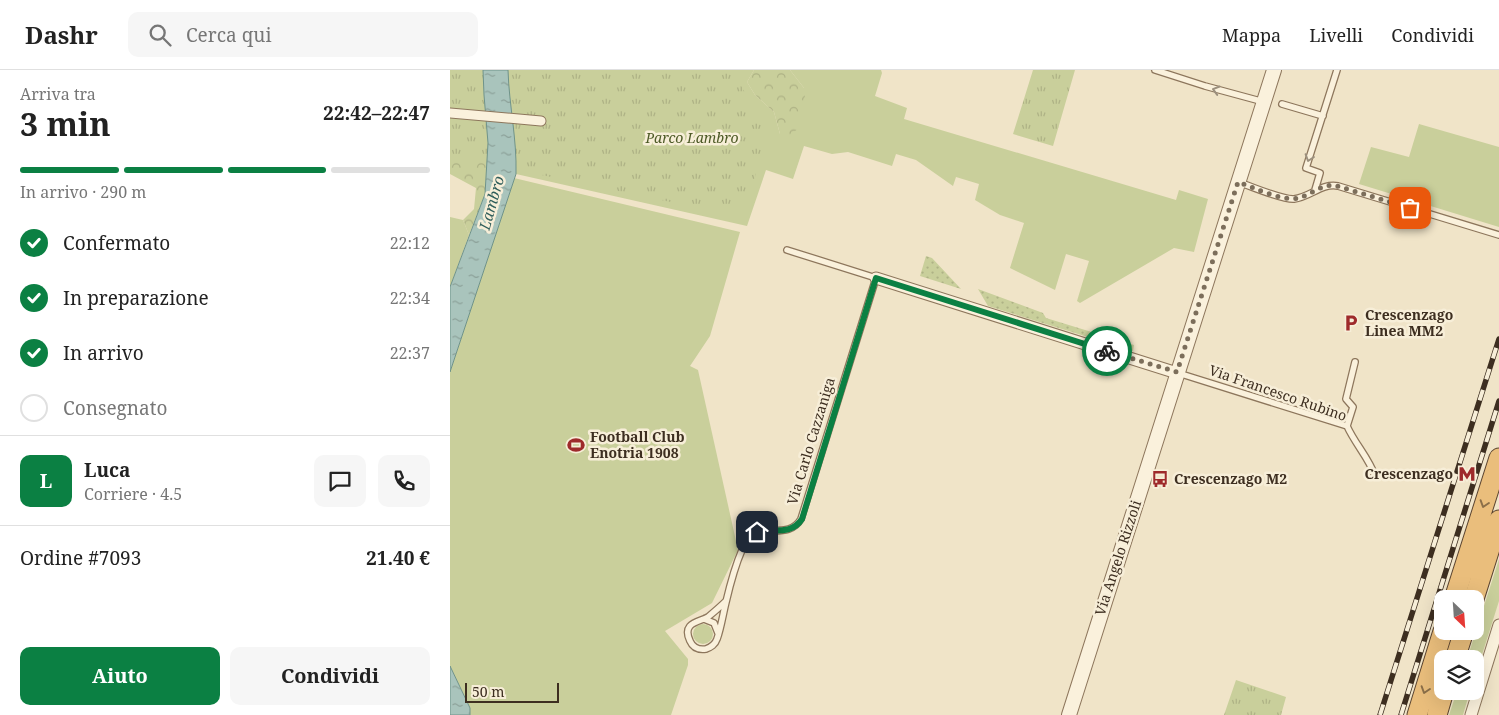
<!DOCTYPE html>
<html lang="it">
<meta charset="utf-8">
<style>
body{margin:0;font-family:"Noto Serif",serif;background:#f6f6f6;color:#222;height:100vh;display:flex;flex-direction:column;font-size:19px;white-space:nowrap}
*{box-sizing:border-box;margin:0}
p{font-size:16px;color:#767676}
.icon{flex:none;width:28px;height:28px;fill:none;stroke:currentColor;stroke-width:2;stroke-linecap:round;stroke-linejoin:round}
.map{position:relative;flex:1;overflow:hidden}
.panel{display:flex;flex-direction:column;background:#fff;width:450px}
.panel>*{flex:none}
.needle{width:32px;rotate:155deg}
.buttons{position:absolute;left:984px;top:520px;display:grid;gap:10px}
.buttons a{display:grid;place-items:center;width:50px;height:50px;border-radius:10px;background:#fff;box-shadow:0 5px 20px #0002;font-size:25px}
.scale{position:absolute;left:15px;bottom:12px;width:94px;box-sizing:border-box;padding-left:5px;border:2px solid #3d2e20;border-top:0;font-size:14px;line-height:18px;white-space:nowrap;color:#3d2e20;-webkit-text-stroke:4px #f7eed8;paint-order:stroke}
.pin{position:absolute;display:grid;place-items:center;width:42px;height:42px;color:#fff;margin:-21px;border-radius:10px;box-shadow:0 2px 8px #0006}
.courier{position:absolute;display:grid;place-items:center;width:50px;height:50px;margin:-25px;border:4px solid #0b8043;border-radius:50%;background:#fff;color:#222;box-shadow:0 1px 6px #0007}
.headline em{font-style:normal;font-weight:700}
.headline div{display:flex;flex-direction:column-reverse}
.headline{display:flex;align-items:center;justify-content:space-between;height:85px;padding:0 20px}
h1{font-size:32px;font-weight:700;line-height:38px}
.bar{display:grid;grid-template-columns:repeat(4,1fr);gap:8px 5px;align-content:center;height:60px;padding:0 20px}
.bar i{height:6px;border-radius:4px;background:#e0e0e0}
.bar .current{background:#0b8043}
.bar p{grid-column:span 4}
.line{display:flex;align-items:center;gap:12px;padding:0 20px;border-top:1px solid #e0e0e0}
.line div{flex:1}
.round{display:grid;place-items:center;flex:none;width:52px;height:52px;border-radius:10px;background:#f6f6f6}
ol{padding:0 20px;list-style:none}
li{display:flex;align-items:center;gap:15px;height:55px}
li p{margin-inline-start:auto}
li .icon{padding:5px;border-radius:50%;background:#0b8043;color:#fff;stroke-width:4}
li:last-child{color:#767676}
li i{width:28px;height:28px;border:2px solid #e0e0e0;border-radius:50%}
.cta{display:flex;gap:10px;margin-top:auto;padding:10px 20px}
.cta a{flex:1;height:58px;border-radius:10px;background:#0b8043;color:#fff;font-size:20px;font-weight:700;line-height:58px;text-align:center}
.cta a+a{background:#f6f6f6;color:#222}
header{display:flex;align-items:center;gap:30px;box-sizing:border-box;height:70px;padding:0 25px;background:#fff;border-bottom:1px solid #e0e0e0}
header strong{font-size:24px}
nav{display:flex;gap:28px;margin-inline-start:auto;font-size:18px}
.search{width:350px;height:45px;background:#f6f6f6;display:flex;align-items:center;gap:12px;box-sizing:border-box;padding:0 18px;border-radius:10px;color:#767676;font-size:19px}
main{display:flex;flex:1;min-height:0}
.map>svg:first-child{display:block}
.grass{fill:#c9cf9b}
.forest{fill:url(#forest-crowns)}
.park{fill:url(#park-tufts)}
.garden{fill:url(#garden-dots)}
.water{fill:url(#water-ripples);stroke:#6f938a}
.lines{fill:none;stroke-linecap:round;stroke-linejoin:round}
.service-casing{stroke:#8d765c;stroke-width:8}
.pedestrian-casing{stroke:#8d765c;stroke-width:11}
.minor-casing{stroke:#8d765c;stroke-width:13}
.tertiary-casing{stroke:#8d765c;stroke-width:16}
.trunk-casing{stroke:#5b4430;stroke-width:21}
.service{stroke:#faf1dc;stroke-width:5.5}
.pedestrian{stroke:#faf1dc;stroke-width:9}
.minor{stroke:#faf1dc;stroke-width:11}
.tertiary{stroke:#faf1dc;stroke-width:14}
.trunk{stroke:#eabe7c;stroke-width:19}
.rail-casing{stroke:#3d2e20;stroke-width:5.5}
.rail{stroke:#f7eed8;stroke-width:4;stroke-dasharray:11;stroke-linecap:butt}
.oneway{stroke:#9c907e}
.oneway2{stroke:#8b6f49}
.done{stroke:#7c6e5b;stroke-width:5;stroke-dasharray:0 9}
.route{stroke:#0b8043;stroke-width:6}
.labels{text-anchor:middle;stroke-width:5;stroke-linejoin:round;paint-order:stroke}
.park-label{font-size:14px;font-style:italic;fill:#4d5a26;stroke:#f7eed8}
.poi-label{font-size:14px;font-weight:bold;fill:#3d2e20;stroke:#f7eed8;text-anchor:start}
.street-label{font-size:14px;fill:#3d2e20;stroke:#f7eed8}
.water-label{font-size:15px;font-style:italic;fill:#2f5d5a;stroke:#f7eed8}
</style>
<header>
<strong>Dashr</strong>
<div class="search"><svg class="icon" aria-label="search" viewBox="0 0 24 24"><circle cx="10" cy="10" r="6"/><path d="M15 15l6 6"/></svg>Cerca qui</div>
<nav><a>Mappa</a><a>Livelli</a><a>Condividi</a></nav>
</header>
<main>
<section class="panel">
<div class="headline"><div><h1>3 min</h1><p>Arriva tra</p></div><em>22:42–22:47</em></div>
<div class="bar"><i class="current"></i><i class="current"></i><i class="current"></i><i></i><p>In arrivo · 290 m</p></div>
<ol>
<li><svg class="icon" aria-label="check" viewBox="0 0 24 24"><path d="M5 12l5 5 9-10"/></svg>Confermato<p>22:12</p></li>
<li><svg class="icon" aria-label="check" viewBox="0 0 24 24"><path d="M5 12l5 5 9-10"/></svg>In preparazione<p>22:34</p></li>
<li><svg class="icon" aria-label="check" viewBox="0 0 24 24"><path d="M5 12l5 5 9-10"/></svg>In arrivo<p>22:37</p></li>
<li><i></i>Consegnato</li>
</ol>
<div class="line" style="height:90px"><b class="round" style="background:#0b8043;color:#fff">L</b><div><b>Luca</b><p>Corriere · 4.5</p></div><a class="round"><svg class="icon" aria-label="chat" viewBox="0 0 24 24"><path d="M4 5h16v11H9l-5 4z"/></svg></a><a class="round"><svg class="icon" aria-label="phone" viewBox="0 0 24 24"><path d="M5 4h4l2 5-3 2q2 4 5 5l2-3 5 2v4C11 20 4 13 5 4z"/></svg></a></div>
<div class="line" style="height:65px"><div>Ordine #7093</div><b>21.40 €</b></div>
<div class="cta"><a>Aiuto</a><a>Condividi</a></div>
</section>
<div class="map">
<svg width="1049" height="645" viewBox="0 0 1049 645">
<defs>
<pattern id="forest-crowns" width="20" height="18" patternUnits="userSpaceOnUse" patternTransform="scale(1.25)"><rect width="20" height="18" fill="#c9cf9b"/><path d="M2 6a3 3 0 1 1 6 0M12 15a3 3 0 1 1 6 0" fill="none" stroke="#aeb285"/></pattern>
<pattern id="park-tufts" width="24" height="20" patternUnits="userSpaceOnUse" patternTransform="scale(1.25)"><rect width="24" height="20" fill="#c9cf9b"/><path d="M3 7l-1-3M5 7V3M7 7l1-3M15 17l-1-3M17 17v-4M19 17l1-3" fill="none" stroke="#aeb285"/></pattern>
<pattern id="garden-dots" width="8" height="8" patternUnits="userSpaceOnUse" patternTransform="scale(1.25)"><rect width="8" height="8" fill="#c9cf9b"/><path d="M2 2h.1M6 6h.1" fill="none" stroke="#aeb285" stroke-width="1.8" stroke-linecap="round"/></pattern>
<pattern id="water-ripples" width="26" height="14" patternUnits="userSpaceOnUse" patternTransform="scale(1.25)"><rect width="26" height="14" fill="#a9c4bc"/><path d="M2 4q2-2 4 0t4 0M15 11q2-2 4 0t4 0" fill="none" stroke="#8ba098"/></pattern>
</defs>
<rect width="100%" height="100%" fill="#f0e4c8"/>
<path class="grass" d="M222,0h82l-7,12 8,13 19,17 6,22 24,-46 -14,-18h91l1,3 -7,23 32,12 -3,11 272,81 3,-10 29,9 -14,53 -20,-4 -94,55 -3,-2 12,-40 -23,-7 -11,36 -45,-22 14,-45 -24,-8 -25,-15 4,-16 -23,-7 -3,9 -37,-26 -20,-6 -4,12 -44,-14 -16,2 -28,-8 -11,33 -27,-9 -19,56 -231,-52v-18z
M969,54l80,23v80l-140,-43 12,-37 38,10z
M64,108l226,54 -30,104 -20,30 8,4 40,180 -26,53 -47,28 23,28v6l-17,50h-201v-7l-20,-42v-294z
M0,147l13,3 6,15 -19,52z
M1049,489v42l-24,76v-18h-8z
M243 564a10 10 0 1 1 20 0a10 10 0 1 1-20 0Z
M1007,621h13l-7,24h-14z"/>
<path class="forest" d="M0,0l38,73 -3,51 -16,41 -6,-15 11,-11 2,-21 -26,-14z
M304,0h36l14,18 1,8 -6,32 -13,10 -6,-4 -6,-22 -19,-17 -8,-13z"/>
<path class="park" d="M0,0h282l35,61 -13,50 -16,20 -5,14 -283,-59z
M583,0h42l-22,76 -40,-12z
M786,610l50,17 -5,18h-57z"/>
<path class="garden" d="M476,186l6,2 29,31 -41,-13z
M528,219l65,24 3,5 88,27 -1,6 -145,-45z"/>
<path class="water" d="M33,0h25c1,35 9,69 8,104l-66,198v-85l35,-93 3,-51 -4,-48z
M0,596l20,42v7h-20z"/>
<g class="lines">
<g class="service-casing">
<path id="service" d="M705,0l50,16 59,16
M832,34l41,12
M788,112c13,4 44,18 56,17 17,-2 27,-16 44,-13l161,49
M865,120l5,-17 -14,-5 31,-98
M728,303l169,53c8,18 22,32 28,50
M897,356l6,-19 -7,-8 9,-37
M276,531c-6,6 -12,11 -18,16 -8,5 -27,5 -18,24 3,7 9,9 16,8 5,-2 9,-4 11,-10 4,-11 6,-25 9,-37 4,-17 9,-36 16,-52 13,-35 44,-6 59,-31l75,-241 -89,-28
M254,549l10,4 4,10"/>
</g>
<g class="pedestrian-casing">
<path id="pedestrian" d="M0,43l91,8"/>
</g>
<g class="minor-casing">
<path id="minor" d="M426,208l301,95
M1021,645l28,-90"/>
</g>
<g class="tertiary-casing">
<path id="tertiary" d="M619,645l205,-645"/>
</g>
<g class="trunk-casing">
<path id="trunk" d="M1004,529l45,-141
M1024,529l25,-79
M1005,589l9,-28
M967,645l26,-84
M987,645l7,-24"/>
</g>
<use href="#service" class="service"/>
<use href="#pedestrian" class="pedestrian"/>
<use href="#minor" class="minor"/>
<use href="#tertiary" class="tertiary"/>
<use href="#trunk" class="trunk"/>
<g class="rail-casing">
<path id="rail" d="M930,645l119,-376
M951,645l98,-314"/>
</g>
<use href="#rail" class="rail"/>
</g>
<defs><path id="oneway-chevron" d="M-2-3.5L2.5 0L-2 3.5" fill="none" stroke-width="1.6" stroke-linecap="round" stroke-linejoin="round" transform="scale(1.25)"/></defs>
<g class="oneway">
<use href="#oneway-chevron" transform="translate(766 20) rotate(-164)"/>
<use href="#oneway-chevron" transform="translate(859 88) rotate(108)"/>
</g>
<g class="oneway2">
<use href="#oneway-chevron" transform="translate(1034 434) rotate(108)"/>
<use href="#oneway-chevron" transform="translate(975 620) rotate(108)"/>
</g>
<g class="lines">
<path class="done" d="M657,281l70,21 61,-190c15,5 45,20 60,16 13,-3 22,-13 36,-13l76,23"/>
<path class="route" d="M307,462c16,-4 34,4 45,-13l74,-241 231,73"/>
</g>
<defs>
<g id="parking-bare" transform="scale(1.35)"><path d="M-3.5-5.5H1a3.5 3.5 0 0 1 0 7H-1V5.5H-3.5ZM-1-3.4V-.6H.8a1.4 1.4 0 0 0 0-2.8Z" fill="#9e2a2b" stroke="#f7eed8" stroke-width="2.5" paint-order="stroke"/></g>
<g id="stadium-bare" transform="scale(1.35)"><path d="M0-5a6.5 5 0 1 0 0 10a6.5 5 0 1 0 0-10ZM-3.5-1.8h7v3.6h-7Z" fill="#9e2a2b" stroke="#f7eed8" stroke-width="2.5" paint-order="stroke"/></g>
<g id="metro-bare" transform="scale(1.35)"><path d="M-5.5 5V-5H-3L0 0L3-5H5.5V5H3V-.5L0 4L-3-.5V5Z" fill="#9e2a2b" stroke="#f7eed8" stroke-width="2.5" paint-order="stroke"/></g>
<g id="bus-bare" transform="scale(1.35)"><path d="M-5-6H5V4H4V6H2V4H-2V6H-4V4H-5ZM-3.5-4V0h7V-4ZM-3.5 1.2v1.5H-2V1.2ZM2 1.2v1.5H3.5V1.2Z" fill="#9e2a2b" stroke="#f7eed8" stroke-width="2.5" paint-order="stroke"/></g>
</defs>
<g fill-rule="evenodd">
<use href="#parking-bare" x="901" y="253"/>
<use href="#stadium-bare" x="126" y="375"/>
<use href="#metro-bare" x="1017" y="404"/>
<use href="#bus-bare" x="710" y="409"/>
</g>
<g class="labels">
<g class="park-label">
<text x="242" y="73">Parco Lambro</text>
</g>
<g class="poi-label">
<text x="915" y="250">Crescenzago<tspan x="915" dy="16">Linea MM2</tspan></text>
<text x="140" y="372">Football Club<tspan x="140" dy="16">Enotria 1908</tspan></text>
<text x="1003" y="409" text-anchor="end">Crescenzago</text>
<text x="724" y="414">Crescenzago M2</text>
</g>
<g class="street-label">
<text transform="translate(828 323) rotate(19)" y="5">Via Francesco Rubino</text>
<text transform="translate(361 371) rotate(-73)" y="5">Via Carlo Cazzaniga</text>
<text transform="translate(668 488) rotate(-72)" y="5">Via Angelo Rizzoli</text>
</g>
<g class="water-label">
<text transform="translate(42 133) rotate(-74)" y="5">Lambro</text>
</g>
</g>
</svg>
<div class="buttons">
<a><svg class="needle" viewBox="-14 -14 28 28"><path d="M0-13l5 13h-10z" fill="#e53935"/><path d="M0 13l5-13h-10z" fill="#767676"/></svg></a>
<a><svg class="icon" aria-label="layers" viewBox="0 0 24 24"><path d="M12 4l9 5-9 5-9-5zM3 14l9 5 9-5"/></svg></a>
</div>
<div class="scale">50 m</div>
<div class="pin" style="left:960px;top:138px;background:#ea580c"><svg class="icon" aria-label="bag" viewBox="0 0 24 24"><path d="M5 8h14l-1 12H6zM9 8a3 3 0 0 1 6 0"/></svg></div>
<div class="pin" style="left:307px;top:462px;background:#1f2937"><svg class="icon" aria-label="home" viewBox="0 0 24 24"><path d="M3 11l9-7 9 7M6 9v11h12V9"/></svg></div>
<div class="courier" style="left:657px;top:281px"><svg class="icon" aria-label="bike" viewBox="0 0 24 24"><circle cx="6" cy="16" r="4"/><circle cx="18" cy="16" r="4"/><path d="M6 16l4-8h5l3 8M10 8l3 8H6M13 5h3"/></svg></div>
</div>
</main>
